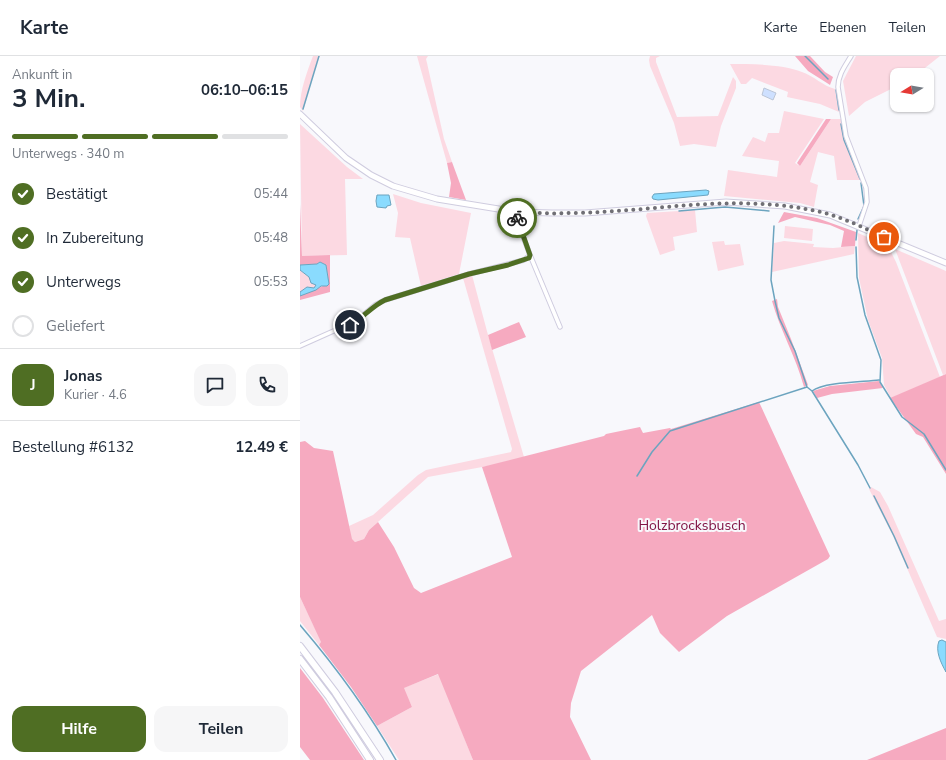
<!DOCTYPE html>
<html lang="de">
<meta charset="utf-8">
<style>
body{margin:0;font-family:"Nunito Sans",sans-serif;background:#f6f6f7;color:#1f2937;height:100vh;display:flex;flex-direction:column;font-size:15px;white-space:nowrap}
*{box-sizing:border-box;margin:0}
p{font-size:13px;color:#747a83}
.icon{flex:none;width:22px;height:22px;fill:none;stroke:currentColor;stroke-width:2;stroke-linecap:round;stroke-linejoin:round}
.map{position:relative;flex:1;overflow:hidden}
.drawer{display:flex;flex-direction:column;background:#fff;width:300px}
.drawer>*{flex:none}
.needle{width:26px;rotate:259deg}
.controls{position:absolute;left:590px;top:12px;display:grid;gap:8px}
.controls a{display:grid;place-items:center;width:44px;height:44px;border-radius:8px;background:#fff;box-shadow:0 1px 3px #0004;font-size:20px}
.pin{position:absolute;display:grid;place-items:center;width:34px;height:34px;color:#fff;margin:-17px;border:2px solid #fff;border-radius:50%;box-shadow:0 1px 4px #0007}
.courier{position:absolute;display:grid;place-items:center;width:40px;height:40px;margin:-20px;border:3px solid #4f6e23;border-radius:50%;background:#fff;color:#222;box-shadow:0 1px 5px #0007}
.head em{font-style:normal;font-weight:700}
.head div{display:flex;flex-direction:column-reverse}
.head{display:flex;align-items:center;justify-content:space-between;height:68px;padding:0 12px}
h1{font-size:26px;font-weight:700;line-height:30px}
.bar{display:grid;grid-template-columns:repeat(4,1fr);gap:6px 4px;align-content:center;height:48px;padding:0 12px}
.bar i{height:5px;border-radius:3px;background:#e0e1e3}
.bar .on{background:#4f6e23}
.bar p{grid-column:span 4}
.line{display:flex;align-items:center;gap:10px;padding:0 12px;border-top:1px solid #e0e1e3}
.line div{flex:1}
.round{display:grid;place-items:center;flex:none;width:42px;height:42px;border-radius:12px;background:#f6f6f7}
ol{padding:0 12px;list-style:none}
li{display:flex;align-items:center;gap:12px;height:44px}
li p{margin-inline-start:auto}
li .icon{padding:4px;border-radius:50%;background:#4f6e23;color:#fff;stroke-width:4}
li:last-child{color:#747a83}
li i{width:22px;height:22px;border:2px solid #e0e1e3;border-radius:50%}
.button{display:flex;gap:8px;margin-top:auto;padding:8px 12px}
.button a{flex:1;height:46px;border-radius:12px;background:#4f6e23;color:#fff;font-size:16px;font-weight:700;line-height:46px;text-align:center}
.button a+a{background:#f6f6f7;color:#1f2937}
header{display:flex;align-items:center;gap:24px;box-sizing:border-box;height:56px;padding:0 20px;background:#fff;border-bottom:1px solid #e0e1e3}
header strong{font-size:19px}
nav{display:flex;gap:22px;margin-inline-start:auto;font-size:14px}
main{display:flex;flex:1;min-height:0}
.map>svg:first-child{display:block}
.green{fill:#fcd9e2}
.forest{fill:#f6aac0}
.water{fill:#8adbfe;stroke:#6ca4bf}
.lines{fill:none;stroke-linecap:round;stroke-linejoin:round}
.stream{stroke:#6ca4bf;stroke-width:1.5}
.building{fill:#cee0ff;stroke:#bbc5d6}
.minor-casing{stroke:#cfccdf;stroke-width:5.5}
.secondary-casing{stroke:#cfccdf;stroke-width:7}
.trunk-casing{stroke:#cfccdf;stroke-width:8}
.minor{stroke:#fff;stroke-width:3.5}
.secondary{stroke:#fff;stroke-width:5}
.trunk{stroke:#fff;stroke-width:6}
.done{stroke:#706f75;stroke-width:4;stroke-dasharray:0 7.2}
.route{stroke:#4f6e23;stroke-width:5}
.labels{text-anchor:middle;stroke-width:4;stroke-linejoin:round;paint-order:stroke}
.park-label{font-size:14px;fill:#811445;stroke:#f8f8fc}
</style>
<header>
<strong>Karte</strong>
<nav><a>Karte</a><a>Ebenen</a><a>Teilen</a></nav>
</header>
<main>
<section class="drawer">
<div class="head"><div><h1>3 Min.</h1><p>Ankunft in</p></div><em>06:10–06:15</em></div>
<div class="bar"><i class="on"></i><i class="on"></i><i class="on"></i><i></i><p>Unterwegs · 340 m</p></div>
<ol>
<li><svg class="icon" aria-label="check" viewBox="0 0 24 24"><path d="M5 12l5 5 9-10"/></svg>Bestätigt<p>05:44</p></li>
<li><svg class="icon" aria-label="check" viewBox="0 0 24 24"><path d="M5 12l5 5 9-10"/></svg>In Zubereitung<p>05:48</p></li>
<li><svg class="icon" aria-label="check" viewBox="0 0 24 24"><path d="M5 12l5 5 9-10"/></svg>Unterwegs<p>05:53</p></li>
<li><i></i>Geliefert</li>
</ol>
<div class="line" style="height:72px"><b class="round" style="background:#4f6e23;color:#fff">J</b><div><b>Jonas</b><p>Kurier · 4.6</p></div><a class="round"><svg class="icon" aria-label="chat" viewBox="0 0 24 24"><path d="M4 5h16v11H9l-5 4z"/></svg></a><a class="round"><svg class="icon" aria-label="phone" viewBox="0 0 24 24"><path d="M5 4h4l2 5-3 2q2 4 5 5l2-3 5 2v4C11 20 4 13 5 4z"/></svg></a></div>
<div class="line" style="height:52px"><div>Bestellung #6132</div><b>12.49 €</b></div>
<div class="button"><a>Hilfe</a><a>Teilen</a></div>
</section>
<div class="map">
<svg width="646" height="704" viewBox="0 0 646 704">
<rect width="100%" height="100%" fill="#f8f8fc"/>
<path class="green" d="M20,0l-3,6 -14,49 -3,-4c0,-17 7,-35 13,-51z
M117,0h11l-2,3 1,4 17,76 8,23 -5,1z
M350,0h10l-4,2v4l21,55 41,-1 15,-39 3,4v7l-15,38 -5,21 -22,-3 -14,2 -6,-23 -24,-57 -1,-6z
M556,0h84l-24,19h-19v11l-32,16 -16,14 -6,-35z
M430,8c21,0 53,0 72,8 12,4 21,14 33,17l4,23 -19,-8 -33,-7 1,-5 -36,-14 -6,6h-5z
M484,55l40,8 -29,44 5,3 31,-47h10l4,21 17,40h-25l-3,-24 -16,-4 -8,30 8,3 -4,22 -14,-4 -76,-7 4,-26 49,7 2,-16 -37,-5 11,-19 12,5 3,-9h11z
M0,68l47,43 16,12h-18l2,76 -45,1z
M93,138l28,9 50,10 -12,61 -38,12 -11,-48 -15,-1 3,-24z
M395,154l2,22 -24,5 2,13 -15,5 -14,-39 1,-3z
M485,170l28,3 -1,12 -28,-3z
M558,177l30,13 8,16 44,115 -49,21 -7,-13 -2,-27 -14,-38 -9,-42z
M424,185l1,4 15,-1 4,21 -26,6 -6,-29z
M484,185l30,3 -1,3 20,1 22,-2 -1,8 -82,18 2,-29z
M595,193l51,22v103l-3,1z
M0,214l9,7 2,6 5,2v2l-16,5z
M172,219l16,60 36,122 -31,8 -65,12 -59,53 -5,9 -9,3 -4,-3 -2,-13 24,-11 45,-40 8,-5 85,-18 1,-3 -49,-171z
M571,431l9,5 8,14 51,115 7,-2v20l-9,-2 -44,-101 -24,-47z
M0,541l22,46 -3,2 -19,-24z
M139,618l34,86h-74l-22,-34 35,-19 -9,-19z"/>
<path class="forest" d="M495,0h15l15,16 8,5 -3,8 -3,-2 -19,-12z
M526,63h5l-31,47 -3,-3z
M152,106l14,38 -17,-3 2,-14 -4,-20z
M0,148l2,52 28,-1v37l-30,8v-4c10,-4 19,-9 29,-12l-3,-19 -6,-3 -3,2 -17,1z
M484,156l33,6 39,14 -1,14 -14,1 3,-16 -14,-6 -35,-8 -17,6z
M477,243l1,8 13,32 17,46 -4,2c-8,-30 -24,-57 -32,-86z
M219,266l7,15 -34,13 -4,-15z
M646,318v100l-23,-37 -7,-3 -26,-36z
M579,325l4,7 -51,6 -15,4 -4,-7 17,-5z
M459,346l71,154 -2,3 -101,57 -48,36 -19,-19 -8,-18 -71,56 -10,32 -1,14 21,43h-118l-35,-86 -34,14 8,19 -35,19 -26,-39 -32,-42 2,-3 -21,-45v-155l5,-1 9,7 19,3 19,88 3,3 9,-3 5,-9 9,-8 16,25 20,41 7,5 91,-36 -30,-90 122,-31 2,-2 34,-7 3,6 27,-5 1,1z
M0,612l23,30 41,62h-54l-10,-13z
M646,672v32h-79z"/>
<path class="water" d="M406,134l3,1 -1,4 -50,5 -5,-1 -1,-2 2,-3z
M77,139h12l2,10 -4,1 -1,2 -9,-1 -1,-6z
M20,206l6,3 3,19 -2,2h-6l-5,4 -16,6v-4l7,-5 7,1 2,-3 -5,-2 -2,-6 -9,-7v-5l17,-1z
M642,584l4,2v30c-5,-9 -11,-21 -7,-31z"/>
<g class="lines">
<path class="stream" d="M505,0l23,23
M536,34l3,20
M3,53l16,-53
M541,68l3,16 16,39
M379,155l46,-4 44,4
M558,163l6,-13 -3,-23
M474,170l-3,54 4,21 4,17 16,33 12,36 5,4 46,74 12,23
M556,184l1,-10
M556,191l1,30 8,38 16,45 -1,22 22,35 22,17 22,36
M512,335c12,-9 51,-9 67,-11
M337,420l15,-24 18,-21 137,-44
M574,440l20,40 14,32
M0,569c36,42 69,87 96,135"/>
</g>
<path class="building" d="M464,32l12,5 -3,7 -11,-5z"/>
<g class="lines">
<g class="minor-casing">
<path id="minor" d="M551,0c-6,10 -13,19 -13,31l8,49 20,52 1,14 -8,24
M217,156v8l13,35 30,72
M0,290l56,-25 19,-16 10,-5 84,-26 55,-14 6,-5"/>
</g>
<g class="secondary-casing">
<path id="secondary" d="M0,58l46,44 25,17 22,11 44,13 80,13 35,1h33l141,-11 59,4 45,9 116,48"/>
</g>
<g class="trunk-casing">
<path id="trunk" d="M0,590l35,46 45,68
M0,603l29,38 41,63"/>
</g>
<use href="#minor" class="minor"/>
<use href="#secondary" class="secondary"/>
<use href="#trunk" class="trunk"/>
</g>
<g class="lines">
<path class="done" d="M217,162v-6c18,1 36,2 54,1 85,-1 160,-20 245,-2 24,5 46,16 68,26"/>
<path class="route" d="M50,269c13,-7 22,-19 35,-25l84,-26 39,-9 21,-7 1,-3 -13,-37"/>
</g>
<g class="labels">
<g class="park-label">
<text x="392" y="474">Holzbrocksbusch</text>
</g>
</g>
</svg>
<div class="controls">
<a><svg class="needle" viewBox="-14 -14 28 28"><path d="M0-13l5 13h-10z" fill="#e53935"/><path d="M0 13l5-13h-10z" fill="#747a83"/></svg></a>
</div>
<div class="pin" style="left:584px;top:181px;background:#ea580c"><svg class="icon" aria-label="bag" viewBox="0 0 24 24"><path d="M5 8h14l-1 12H6zM9 8a3 3 0 0 1 6 0"/></svg></div>
<div class="pin" style="left:50px;top:269px;background:#1f2937"><svg class="icon" aria-label="home" viewBox="0 0 24 24"><path d="M3 11l9-7 9 7M6 9v11h12V9"/></svg></div>
<div class="courier" style="left:217px;top:162px"><svg class="icon" aria-label="bike" viewBox="0 0 24 24"><circle cx="6" cy="16" r="4"/><circle cx="18" cy="16" r="4"/><path d="M6 16l4-8h5l3 8M10 8l3 8H6M13 5h3"/></svg></div>
</div>
</main>
